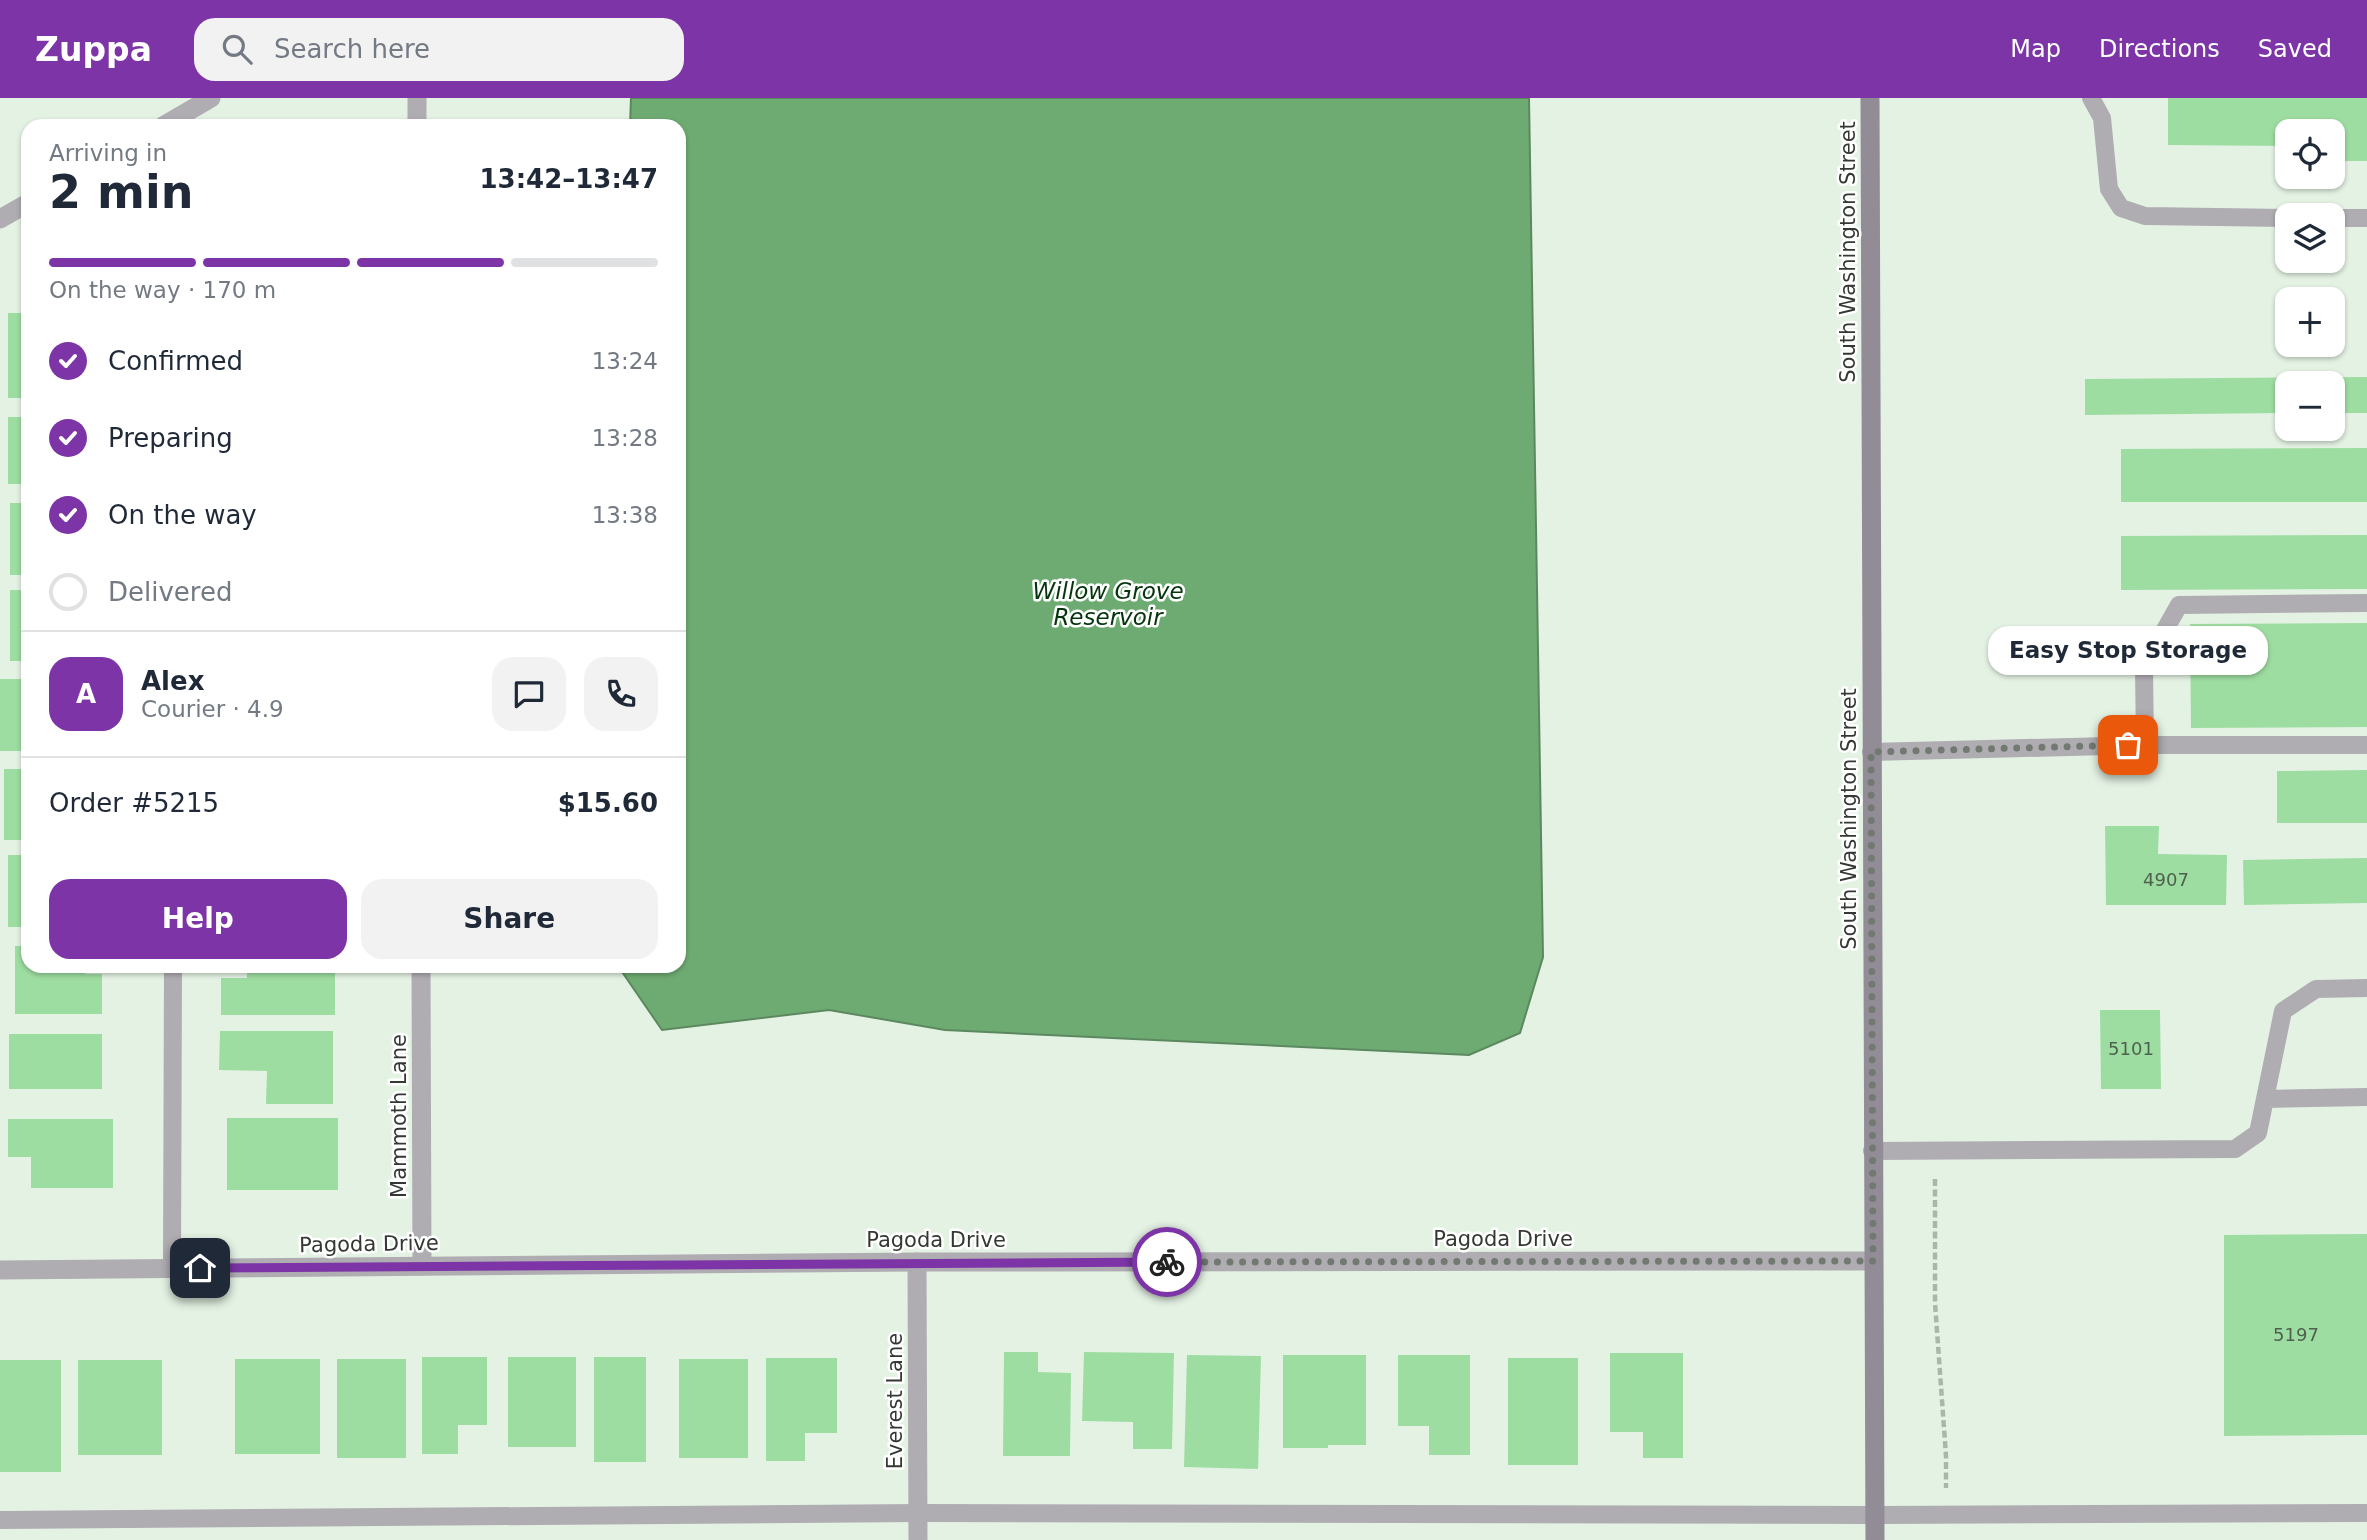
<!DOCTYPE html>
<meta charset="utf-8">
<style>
body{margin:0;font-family:"DejaVu Sans",sans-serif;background:#f2f2f3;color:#1f2937;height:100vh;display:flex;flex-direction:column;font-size:26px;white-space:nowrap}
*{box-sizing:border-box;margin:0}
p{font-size:23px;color:#747a83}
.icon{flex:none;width:38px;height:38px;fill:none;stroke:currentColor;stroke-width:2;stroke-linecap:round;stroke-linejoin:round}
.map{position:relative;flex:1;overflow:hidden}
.details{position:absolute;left:21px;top:21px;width:665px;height:854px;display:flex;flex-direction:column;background:#fff;border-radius:21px;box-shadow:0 2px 5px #0004}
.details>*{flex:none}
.buttons{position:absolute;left:2275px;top:21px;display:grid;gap:14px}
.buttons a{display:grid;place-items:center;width:70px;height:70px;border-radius:14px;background:#fff;box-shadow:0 2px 5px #0004;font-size:35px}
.pin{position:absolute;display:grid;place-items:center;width:60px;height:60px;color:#fff;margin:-30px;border-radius:14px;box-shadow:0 4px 10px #0006}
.courier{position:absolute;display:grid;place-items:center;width:70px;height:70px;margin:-35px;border:5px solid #7c34a7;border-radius:50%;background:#fff;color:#222;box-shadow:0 2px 9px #0007}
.bubble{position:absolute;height:49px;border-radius:21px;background:#fff;box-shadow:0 2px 5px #0004;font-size:23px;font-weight:700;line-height:49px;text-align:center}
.headline em{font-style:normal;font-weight:700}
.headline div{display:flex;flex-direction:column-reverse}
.headline{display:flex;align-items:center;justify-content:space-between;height:119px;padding:0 28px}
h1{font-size:46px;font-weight:700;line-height:52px}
.bar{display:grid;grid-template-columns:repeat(4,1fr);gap:10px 7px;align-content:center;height:84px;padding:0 28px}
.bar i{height:9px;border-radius:5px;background:#e0e1e3}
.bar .current{background:#7c34a7}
.bar p{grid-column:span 4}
.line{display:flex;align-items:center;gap:18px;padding:0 28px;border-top:2px solid #e0e1e3}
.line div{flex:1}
.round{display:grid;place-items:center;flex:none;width:74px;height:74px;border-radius:21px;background:#f2f2f3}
ol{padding:0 28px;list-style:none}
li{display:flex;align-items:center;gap:21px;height:77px}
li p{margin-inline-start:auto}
li .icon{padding:7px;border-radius:50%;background:#7c34a7;color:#fff;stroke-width:4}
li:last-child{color:#747a83}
li i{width:38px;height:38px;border:4px solid #e0e1e3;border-radius:50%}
.cta{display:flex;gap:14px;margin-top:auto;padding:14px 28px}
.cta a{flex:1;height:80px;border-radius:21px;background:#7c34a7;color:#fff;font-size:28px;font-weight:700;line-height:80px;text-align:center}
.cta a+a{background:#f2f2f3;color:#1f2937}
header{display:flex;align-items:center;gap:42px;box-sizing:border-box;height:98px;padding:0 35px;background:#7c34a7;color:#fff}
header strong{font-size:33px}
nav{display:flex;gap:38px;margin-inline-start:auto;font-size:24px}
.search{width:490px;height:63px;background:#f2f2f3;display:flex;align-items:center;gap:18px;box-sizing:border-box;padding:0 24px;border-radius:21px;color:#747a83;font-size:26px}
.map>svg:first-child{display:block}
.water{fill:#6eab72;stroke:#5c885f;stroke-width:2}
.building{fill:#9edda1}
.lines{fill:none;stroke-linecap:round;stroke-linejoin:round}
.path{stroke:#abb6ab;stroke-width:4.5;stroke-dasharray:7 3.5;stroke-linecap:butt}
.service{stroke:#afacb2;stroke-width:18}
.minor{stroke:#afacb2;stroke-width:19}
.tertiary{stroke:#afacb2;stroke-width:19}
.secondary{stroke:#918c96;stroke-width:19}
.done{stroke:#717971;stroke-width:7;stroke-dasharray:0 12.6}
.route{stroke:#7c34a7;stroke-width:9}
.labels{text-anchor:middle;stroke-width:5;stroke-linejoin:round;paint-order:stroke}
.number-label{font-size:18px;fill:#4e614e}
.street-label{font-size:21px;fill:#333833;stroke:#fff}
.water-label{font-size:23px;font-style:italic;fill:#05340d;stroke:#fff}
</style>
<header>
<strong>Zuppa</strong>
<div class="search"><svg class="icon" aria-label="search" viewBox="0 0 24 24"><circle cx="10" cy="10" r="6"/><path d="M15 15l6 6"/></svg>Search here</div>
<nav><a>Map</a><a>Directions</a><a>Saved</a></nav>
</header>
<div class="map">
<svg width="2367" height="1442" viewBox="0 0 2367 1442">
<rect width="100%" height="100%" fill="#e4f2e4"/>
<path class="water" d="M631,0h898l14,859 -23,76 -51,22 -524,-25 -116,-20 -167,20 -44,-64h61v-840h-49z"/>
<path class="building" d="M2168,0h199v63h-34v-30h-46v15l-119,-1z
M8,215h20v85h-20z
M2367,279v36h-34v-30h-46v30l-202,2v-36z
M8,319h20v67h-20z
M2367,350v54h-246v-53z
M10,405h18v72h-18z
M2367,437v54l-246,1v-54z
M10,492h18v71h-18z
M2367,525v104l-176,1 -1,-104z
M0,581h28v72h-28z
M4,671h24v71h-24z
M2367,672v53h-90v-52z
M2105,728h54l-1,28 69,1 -1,50h-120z
M8,757h20v72h-20z
M2367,760v45l-123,2 -1,-45z
M15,848h13v20h57v8h17v40h-87z
M247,868h88v49h-114v-37h26z
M2100,912h60l1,79h-60z
M220,933h113v73h-67l1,-33 -48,-1z
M9,936h93v55h-93z
M227,1020h111v72h-111z
M8,1021h105v69h-82v-31h-23z
M2367,1136v201l-143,1v-201z
M1004,1254h34v20l33,1 -1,83h-67z
M1084,1254l90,1 -2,96h-39v-27l-51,-1z
M1610,1255h73v105h-40v-26h-33z
M1187,1257l74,1 -3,113 -74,-2z
M1283,1257h83v90h-38v3h-45z
M1398,1257h72v100h-41v-29h-31z
M422,1259h65v68h-29v29h-36z
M508,1259h68v90h-68z
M594,1259h52v105h-52z
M766,1260h71v75h-32v28h-39z
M1508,1260h70v107h-70z
M235,1261h85v95h-85z
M337,1261h69v99h-69z
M679,1261h69v99h-69z
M0,1262h61v112h-61z
M78,1262h84v95h-84z"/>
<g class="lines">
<path class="path" d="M1935,1081v124l11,153v32"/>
<path class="service" d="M2091,0l11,20 7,71 12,19 24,8 142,2
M2333,120h34
M2145,647l-1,-78 35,-62 188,-2
M1871,654l274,-7h222
M2266,1001l101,-2
M1872,1053l363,-2 23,-16 25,-122 33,-22 51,-1
M172,1171l1,-303
M0,1422l918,-7 958,2 491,-2"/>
<path class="minor" d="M417,0v28
M163,28l48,-28
M0,121l28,-16
M421,868l1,300
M917,1164l1,278"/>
<path class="tertiary" d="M0,1172l917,-8 956,-1"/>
<path class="secondary" d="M1870,0l5,1442"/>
</g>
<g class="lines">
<path class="done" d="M1167,1164l706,-1 -2,-509 257,-7"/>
<path class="route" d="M200,1170l967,-6"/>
</g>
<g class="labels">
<g class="number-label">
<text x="2166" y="788">4907</text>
<text x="2131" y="957">5101</text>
<text x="2296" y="1243">5197</text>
</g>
<g class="street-label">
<text transform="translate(1848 154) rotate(-90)" y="7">South Washington Street</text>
<text transform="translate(1849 721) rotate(-90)" y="7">South Washington Street</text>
<text transform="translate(399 1018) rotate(-90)" y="7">Mammoth Lane</text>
<text x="1503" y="1148">Pagoda Drive</text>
<text x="936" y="1149">Pagoda Drive</text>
<text transform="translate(369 1146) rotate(-1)" y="7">Pagoda Drive</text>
<text transform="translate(895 1303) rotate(-90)" y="7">Everest Lane</text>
</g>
<g class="water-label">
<text x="1108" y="501">Willow Grove<tspan x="1108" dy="26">Reservoir</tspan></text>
</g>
</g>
</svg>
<div class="buttons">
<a><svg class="icon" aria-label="locate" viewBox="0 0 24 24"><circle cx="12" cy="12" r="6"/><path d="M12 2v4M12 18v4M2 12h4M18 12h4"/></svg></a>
<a><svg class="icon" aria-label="layers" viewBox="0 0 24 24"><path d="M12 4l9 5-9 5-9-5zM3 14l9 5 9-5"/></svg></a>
<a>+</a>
<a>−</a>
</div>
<div class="pin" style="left:2128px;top:647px;background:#ea580c"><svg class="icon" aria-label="bag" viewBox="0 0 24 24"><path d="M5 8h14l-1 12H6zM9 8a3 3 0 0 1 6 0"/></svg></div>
<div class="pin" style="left:200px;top:1170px;background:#1f2937"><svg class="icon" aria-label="home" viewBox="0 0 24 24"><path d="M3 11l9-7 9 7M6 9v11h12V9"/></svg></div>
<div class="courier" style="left:1167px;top:1164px"><svg class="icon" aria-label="bike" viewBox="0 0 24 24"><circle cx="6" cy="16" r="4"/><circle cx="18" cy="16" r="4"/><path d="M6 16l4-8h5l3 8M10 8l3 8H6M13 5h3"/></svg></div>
<div class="bubble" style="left:1988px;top:528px;width:280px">Easy Stop Storage</div>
<section class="details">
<div class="headline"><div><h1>2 min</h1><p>Arriving in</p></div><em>13:42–13:47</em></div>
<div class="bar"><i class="current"></i><i class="current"></i><i class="current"></i><i></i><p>On the way · 170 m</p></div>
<ol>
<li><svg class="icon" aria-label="check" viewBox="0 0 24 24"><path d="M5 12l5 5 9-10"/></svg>Confirmed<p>13:24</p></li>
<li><svg class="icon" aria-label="check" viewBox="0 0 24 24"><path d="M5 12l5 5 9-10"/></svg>Preparing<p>13:28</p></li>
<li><svg class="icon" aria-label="check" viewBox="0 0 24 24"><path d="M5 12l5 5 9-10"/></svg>On the way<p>13:38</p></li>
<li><i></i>Delivered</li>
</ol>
<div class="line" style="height:126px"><b class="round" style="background:#7c34a7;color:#fff">A</b><div><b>Alex</b><p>Courier · 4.9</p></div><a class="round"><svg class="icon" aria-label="chat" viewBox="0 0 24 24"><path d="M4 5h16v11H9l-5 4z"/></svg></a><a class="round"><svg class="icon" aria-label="phone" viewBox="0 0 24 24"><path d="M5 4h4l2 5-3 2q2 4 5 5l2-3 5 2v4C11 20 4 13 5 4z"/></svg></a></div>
<div class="line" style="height:91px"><div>Order #5215</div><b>$15.60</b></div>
<div class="cta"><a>Help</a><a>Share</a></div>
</section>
</div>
